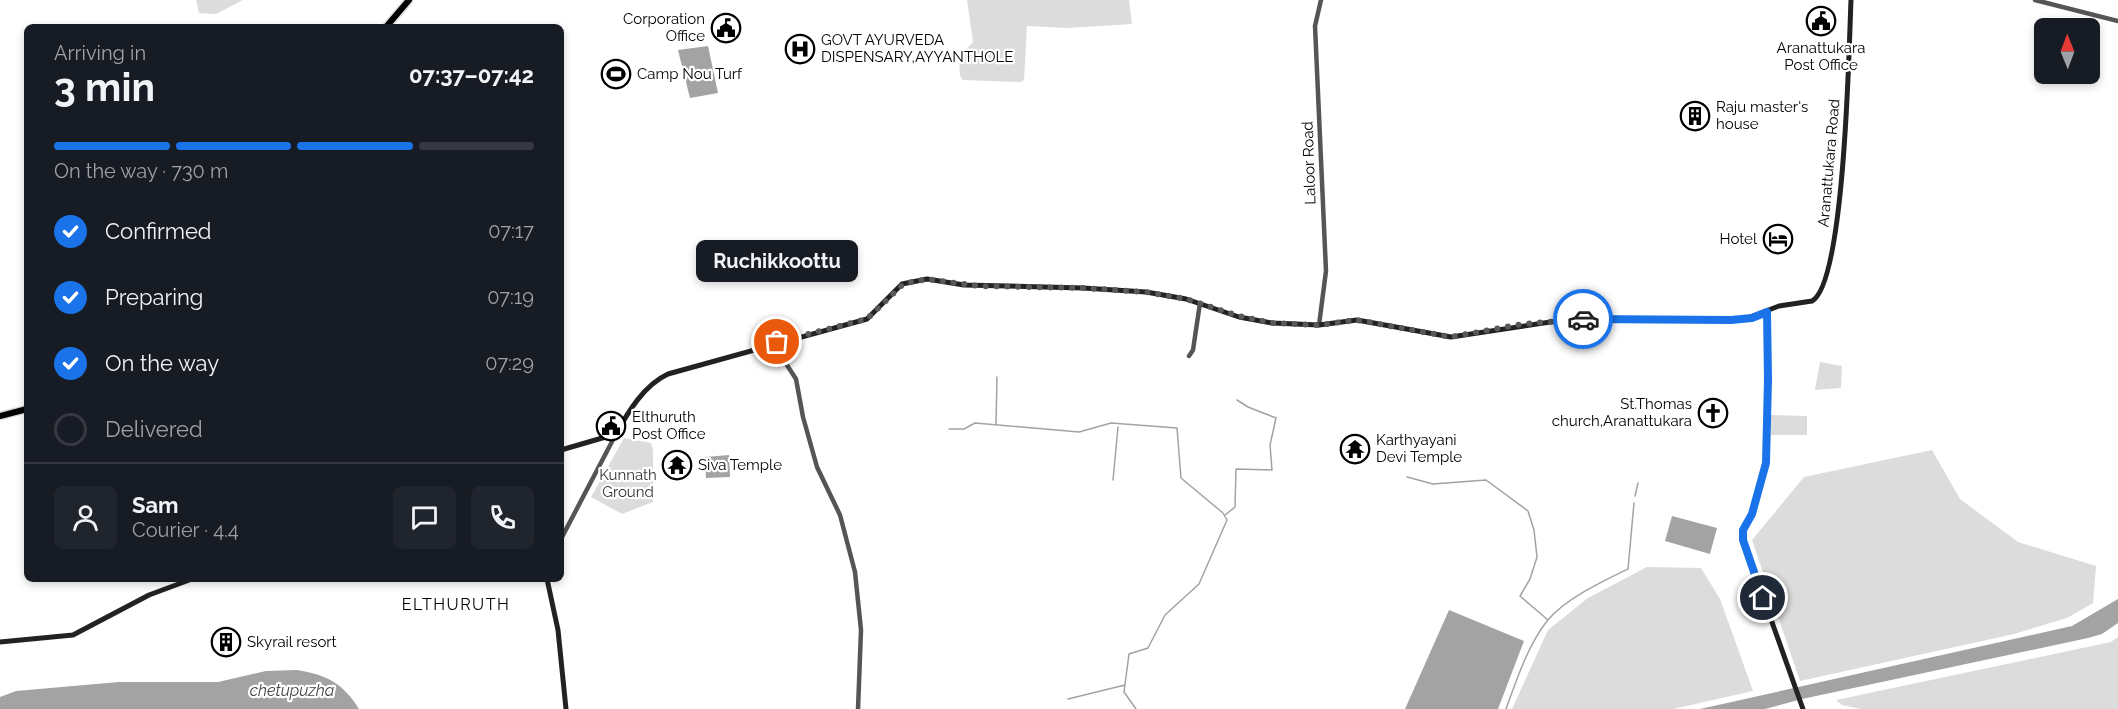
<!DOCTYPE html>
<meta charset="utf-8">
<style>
body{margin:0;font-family:Raleway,sans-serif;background:#20242c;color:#f1f3f6;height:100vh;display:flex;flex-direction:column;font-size:22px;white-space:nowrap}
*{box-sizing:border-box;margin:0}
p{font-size:20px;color:#9ea1a6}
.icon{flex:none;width:33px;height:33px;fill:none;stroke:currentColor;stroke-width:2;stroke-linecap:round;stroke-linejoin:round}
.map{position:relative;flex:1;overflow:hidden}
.drawer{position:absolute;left:24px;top:24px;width:540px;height:558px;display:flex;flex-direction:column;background:#171b24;border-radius:9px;box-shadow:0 3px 9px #0003}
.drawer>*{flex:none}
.needle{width:39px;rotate:359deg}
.tools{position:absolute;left:2034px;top:18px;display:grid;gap:12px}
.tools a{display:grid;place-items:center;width:66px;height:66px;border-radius:9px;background:#171b24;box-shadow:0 3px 9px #0003;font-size:30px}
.pin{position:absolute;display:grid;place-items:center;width:51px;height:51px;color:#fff;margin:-26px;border:3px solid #fff;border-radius:50%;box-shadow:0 2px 6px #0007}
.courier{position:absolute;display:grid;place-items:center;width:60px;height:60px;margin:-30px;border:4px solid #1a73e8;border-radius:50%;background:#fff;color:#222;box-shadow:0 2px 8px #0007}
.bubble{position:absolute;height:42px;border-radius:9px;background:#171b24;box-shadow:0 3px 9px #0003;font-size:20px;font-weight:700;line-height:42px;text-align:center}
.overview em{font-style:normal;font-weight:700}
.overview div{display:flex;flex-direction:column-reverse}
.overview{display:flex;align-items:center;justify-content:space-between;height:102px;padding:0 30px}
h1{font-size:39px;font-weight:700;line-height:45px}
.bar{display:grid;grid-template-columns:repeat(4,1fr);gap:9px 6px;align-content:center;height:72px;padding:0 30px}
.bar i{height:8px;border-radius:4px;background:#363941}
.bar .current{background:#1a73e8}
.bar p{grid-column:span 4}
.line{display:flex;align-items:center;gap:15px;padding:0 30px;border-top:2px solid #363941}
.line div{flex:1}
.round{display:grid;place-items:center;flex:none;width:63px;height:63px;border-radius:9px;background:#20242c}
ol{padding:0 30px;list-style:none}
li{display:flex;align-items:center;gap:18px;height:66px}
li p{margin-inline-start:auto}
li .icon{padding:6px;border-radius:50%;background:#1a73e8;color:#fff;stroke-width:4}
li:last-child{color:#9ea1a6}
li i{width:33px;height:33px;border:3px solid #363941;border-radius:50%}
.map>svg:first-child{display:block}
.green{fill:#dcdcdc}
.water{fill:#a3a3a3}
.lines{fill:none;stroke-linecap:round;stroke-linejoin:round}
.stream{stroke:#a3a3a3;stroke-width:1.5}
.primary-casing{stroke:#dbdbdb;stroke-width:9}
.tertiary{stroke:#555;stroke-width:4.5}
.secondary{stroke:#222;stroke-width:5}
.primary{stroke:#000;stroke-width:6}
.done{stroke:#595959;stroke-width:6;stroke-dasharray:0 10.8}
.route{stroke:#1a73e8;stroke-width:8}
.labels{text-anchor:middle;stroke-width:4.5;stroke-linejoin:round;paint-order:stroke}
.poi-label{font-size:15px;fill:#000;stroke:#fff;text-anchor:start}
.street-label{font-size:15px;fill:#000;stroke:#fff}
.park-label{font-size:15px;fill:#333;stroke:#fff}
.neighbourhood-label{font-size:16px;letter-spacing:1.5px;fill:#000;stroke:#fff}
.water-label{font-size:16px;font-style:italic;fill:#444;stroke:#fff}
</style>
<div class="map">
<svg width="2118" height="709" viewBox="0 0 2118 709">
<rect width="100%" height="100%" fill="#fff"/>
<path class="green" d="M196,0h47l-27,14 -17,-1z
M967,0h162l3,24 -64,4 -41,-2 -3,54 -3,2 -58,-2 -3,-4 -1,-19 14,-15z
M1820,362l22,4 -1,22 -26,2z
M1771,415l36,1v19h-36z
M624,438l27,5 2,7v52l-31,12 -31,-17z
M1932,450l28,49 58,43 78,24 -3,37 -26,15 -53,16 -214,47 -48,-141 52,-63z
M1647,567l54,1 19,31 33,92 -80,18h-161l36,-79 40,-32z
M2118,637v72h-257l-19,-4 -6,-5 275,-58z"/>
<path class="water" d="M708,46l10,47 -28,5 -12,-48z
M729,455l1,22 -24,1 -1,-21z
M1672,516l45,12 -7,26 -45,-13z
M2118,599v24l-16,11 -14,4 -286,61 -37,10h-65l372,-83z
M1449,610l75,31 -26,68h-93z
M297,670c30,5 46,13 62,39h-359v-12l16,-6 103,-9h99l48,-11z"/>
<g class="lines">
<path class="stream" d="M996,424l1,-47
M949,429h15l11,-6 104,9 32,-9 66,5 4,50 42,35 4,7 -28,64 -34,31 -17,33 -19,6 -5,38 12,17
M1407,477l26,7 53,-4 42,31 6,19 3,27 -7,22 -10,17 28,24
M1113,480l5,-53
M1635,496l3,-13
M1225,515l10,-8 1,-38 36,1 -2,-25 6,-27 -28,-11 -11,-7
M1068,699l57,-14
M1506,709c11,-30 21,-62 41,-88 18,-22 56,-40 81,-52l6,-66"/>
<g class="primary-casing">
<path id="primary" d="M386,27l23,-27
M0,416l27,-7"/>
</g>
<path class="tertiary" d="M2035,0l83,21
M1319,325l7,-54 -11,-245 6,-26
M777,342l6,17 13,20 7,38 14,50 23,48 15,57 6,58 -3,79
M1189,356l4,-6 7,-47
M561,539l55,-105"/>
<path class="secondary" d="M1767,312l1,67 -2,84 -14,51 -9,16v11l60,168
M561,450l55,-16c12,-22 28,-49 52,-60l199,-55 35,-35 25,-5 37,6 119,3 63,4 40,7 53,18 33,6 47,2 38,-5 94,17 119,-18h175l34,-13 33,-5c33,-18 37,-256 39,-301
M547,579l11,51 8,79
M0,642l73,-7 76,-40 43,-16"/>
<use href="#primary" class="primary"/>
</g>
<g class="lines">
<path class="done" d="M777,342l90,-23 36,-35 24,-5 51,7 105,2 63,4 40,7 53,17 33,7 47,2 38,-5 94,17 71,-13 61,-5"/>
<path class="route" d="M1583,319l148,1 21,-2 15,-6 1,67 -2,84 -14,51 -9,16v10l20,58"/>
</g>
<defs>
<g id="civic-ring" transform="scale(1.5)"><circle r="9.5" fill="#fff" stroke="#000" stroke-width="1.5"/><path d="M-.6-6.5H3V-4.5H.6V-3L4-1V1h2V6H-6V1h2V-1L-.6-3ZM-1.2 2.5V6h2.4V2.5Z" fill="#000"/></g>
<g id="hospital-ring" transform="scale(1.5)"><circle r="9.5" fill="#fff" stroke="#000" stroke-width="1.5"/><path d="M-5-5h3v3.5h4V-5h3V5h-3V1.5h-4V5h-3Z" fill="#000"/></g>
<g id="stadium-ring" transform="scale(1.5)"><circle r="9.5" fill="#fff" stroke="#000" stroke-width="1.5"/><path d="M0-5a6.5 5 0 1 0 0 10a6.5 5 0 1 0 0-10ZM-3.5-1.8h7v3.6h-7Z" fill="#000"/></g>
<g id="building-ring" transform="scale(1.5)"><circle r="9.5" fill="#fff" stroke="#000" stroke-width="1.5"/><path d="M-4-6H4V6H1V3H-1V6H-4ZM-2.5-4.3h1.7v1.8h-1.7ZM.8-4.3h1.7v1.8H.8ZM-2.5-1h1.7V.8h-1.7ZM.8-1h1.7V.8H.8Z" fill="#000"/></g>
<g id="hotel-ring" transform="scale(1.5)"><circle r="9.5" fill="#fff" stroke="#000" stroke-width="1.5"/><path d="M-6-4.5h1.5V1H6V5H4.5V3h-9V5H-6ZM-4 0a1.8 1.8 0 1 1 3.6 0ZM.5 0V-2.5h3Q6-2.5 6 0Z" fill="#000"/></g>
<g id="church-ring" transform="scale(1.5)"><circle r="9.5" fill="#fff" stroke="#000" stroke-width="1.5"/><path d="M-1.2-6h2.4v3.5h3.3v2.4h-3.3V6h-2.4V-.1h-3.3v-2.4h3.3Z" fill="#000"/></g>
<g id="temple-ring" transform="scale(1.5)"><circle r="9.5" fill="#fff" stroke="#000" stroke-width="1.5"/><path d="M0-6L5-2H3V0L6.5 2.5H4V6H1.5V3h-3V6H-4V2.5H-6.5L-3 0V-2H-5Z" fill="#000"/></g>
</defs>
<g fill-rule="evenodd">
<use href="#civic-ring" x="1821" y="21"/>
<use href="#civic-ring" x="726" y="28"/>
<use href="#hospital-ring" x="800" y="49"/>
<use href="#stadium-ring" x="616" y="74"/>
<use href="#building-ring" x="1695" y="116"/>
<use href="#hotel-ring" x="1778" y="239"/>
<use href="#church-ring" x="1713" y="413"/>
<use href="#civic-ring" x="611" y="426"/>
<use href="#temple-ring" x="1355" y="449"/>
<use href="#temple-ring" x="677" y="465"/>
<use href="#building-ring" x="226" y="642"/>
</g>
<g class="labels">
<g class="poi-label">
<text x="705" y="24" text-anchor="end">Corporation<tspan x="705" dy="17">Office</tspan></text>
<text x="821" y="45">GOVT AYURVEDA<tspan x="821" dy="17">DISPENSARY,AYYANTHOLE</tspan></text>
<text x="1821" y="53" text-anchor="middle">Aranattukara<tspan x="1821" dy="17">Post Office</tspan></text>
<text x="637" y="79">Camp Nou Turf</text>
<text x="1716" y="112">Raju master's<tspan x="1716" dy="17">house</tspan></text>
<text x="1757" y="244" text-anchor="end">Hotel</text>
<text x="1692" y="409" text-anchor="end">St.Thomas<tspan x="1692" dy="17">church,Aranattukara</tspan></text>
<text x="632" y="422">Elthuruth<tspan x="632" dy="17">Post Office</tspan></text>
<text x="1376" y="445">Karthyayani<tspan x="1376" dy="17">Devi Temple</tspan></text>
<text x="698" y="470">Siva Temple</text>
<text x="247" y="647">Skyrail resort</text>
</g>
<g class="street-label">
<text transform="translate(1309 163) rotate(-92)" y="5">Laloor Road</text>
<text transform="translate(1829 163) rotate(-85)" y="5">Aranattukara Road</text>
</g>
<g class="park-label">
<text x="628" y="480">Kunnath<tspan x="628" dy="17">Ground</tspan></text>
</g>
<g class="neighbourhood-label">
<text x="456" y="610">ELTHURUTH</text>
</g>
<g class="water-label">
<text x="292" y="696">chetupuzha</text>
</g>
</g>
</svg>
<div class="tools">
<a><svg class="needle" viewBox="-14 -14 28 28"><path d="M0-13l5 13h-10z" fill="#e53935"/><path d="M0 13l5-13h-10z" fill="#9ea1a6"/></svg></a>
</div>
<div class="pin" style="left:777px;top:342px;background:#ea580c"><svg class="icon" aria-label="bag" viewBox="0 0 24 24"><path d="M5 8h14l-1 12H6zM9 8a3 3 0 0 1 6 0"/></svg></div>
<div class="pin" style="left:1763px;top:598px;background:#1f2937"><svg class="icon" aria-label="home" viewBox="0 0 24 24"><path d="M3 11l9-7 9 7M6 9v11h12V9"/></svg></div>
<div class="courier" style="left:1583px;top:319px"><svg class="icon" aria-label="car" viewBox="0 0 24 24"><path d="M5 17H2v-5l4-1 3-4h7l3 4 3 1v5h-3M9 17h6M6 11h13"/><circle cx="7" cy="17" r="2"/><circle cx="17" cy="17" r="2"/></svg></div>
<div class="bubble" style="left:696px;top:240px;width:162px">Ruchikkoottu</div>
<section class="drawer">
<div class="overview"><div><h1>3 min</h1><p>Arriving in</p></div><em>07:37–07:42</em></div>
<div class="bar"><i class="current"></i><i class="current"></i><i class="current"></i><i></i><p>On the way · 730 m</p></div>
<ol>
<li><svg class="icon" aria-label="check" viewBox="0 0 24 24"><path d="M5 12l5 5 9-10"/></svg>Confirmed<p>07:17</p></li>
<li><svg class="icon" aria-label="check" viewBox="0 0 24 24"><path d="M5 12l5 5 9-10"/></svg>Preparing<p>07:19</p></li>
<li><svg class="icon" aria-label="check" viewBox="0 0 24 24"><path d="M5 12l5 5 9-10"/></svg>On the way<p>07:29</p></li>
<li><i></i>Delivered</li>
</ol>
<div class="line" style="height:108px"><a class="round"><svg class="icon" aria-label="person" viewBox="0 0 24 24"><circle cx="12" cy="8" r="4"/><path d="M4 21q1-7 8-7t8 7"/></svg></a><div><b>Sam</b><p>Courier · 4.4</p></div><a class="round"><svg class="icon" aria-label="chat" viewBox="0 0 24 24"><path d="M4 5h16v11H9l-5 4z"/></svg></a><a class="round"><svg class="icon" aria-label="phone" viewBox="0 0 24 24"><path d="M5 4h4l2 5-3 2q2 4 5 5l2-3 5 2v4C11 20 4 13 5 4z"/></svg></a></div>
</section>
</div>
